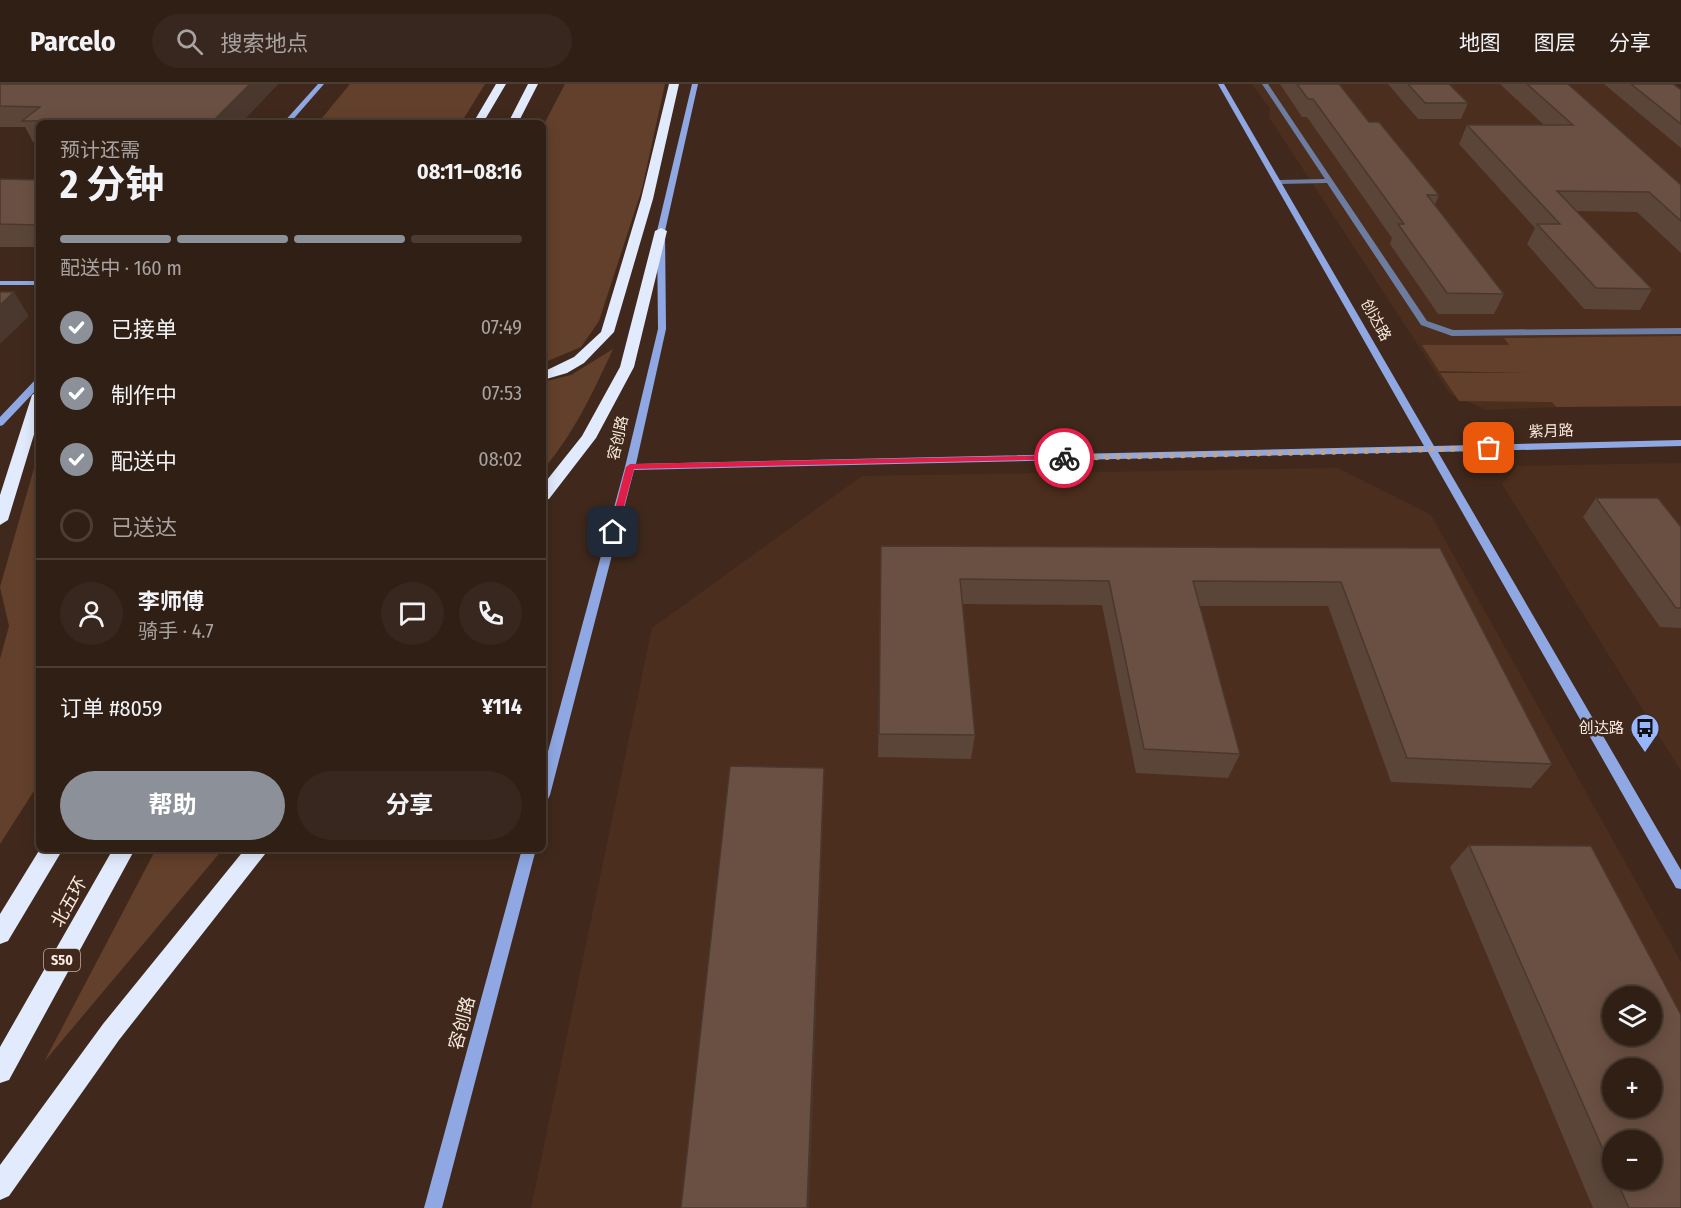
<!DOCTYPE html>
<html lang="zh">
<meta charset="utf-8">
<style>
body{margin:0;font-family:"Fira Sans Condensed","Noto Sans SC",sans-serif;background:#38271e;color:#f1f3f6;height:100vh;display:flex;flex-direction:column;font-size:22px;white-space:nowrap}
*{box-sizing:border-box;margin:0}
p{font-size:20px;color:#a8a2a0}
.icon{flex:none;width:33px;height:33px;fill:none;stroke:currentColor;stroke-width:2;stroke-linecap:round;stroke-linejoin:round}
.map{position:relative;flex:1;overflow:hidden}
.panel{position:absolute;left:36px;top:36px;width:510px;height:732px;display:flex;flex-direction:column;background:#301f15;border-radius:9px;box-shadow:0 3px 15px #0003,0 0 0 2px #4b3d34}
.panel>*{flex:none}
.tools{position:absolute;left:1602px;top:902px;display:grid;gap:12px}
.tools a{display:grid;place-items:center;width:60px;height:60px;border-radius:50%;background:#301f15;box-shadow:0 3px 15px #0003,0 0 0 2px #4b3d34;font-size:30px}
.pin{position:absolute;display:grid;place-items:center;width:51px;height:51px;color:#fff;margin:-26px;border-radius:12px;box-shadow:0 3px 9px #0006}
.courier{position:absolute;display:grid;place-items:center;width:60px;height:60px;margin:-30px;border:4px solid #e11d48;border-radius:50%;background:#fff;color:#222;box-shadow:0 2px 8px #0007}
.summary em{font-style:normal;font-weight:700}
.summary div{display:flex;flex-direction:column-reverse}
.summary{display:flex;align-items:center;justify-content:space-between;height:102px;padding:0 24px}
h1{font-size:39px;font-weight:700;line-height:45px}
.bar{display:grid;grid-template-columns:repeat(4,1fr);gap:9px 6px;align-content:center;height:72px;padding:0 24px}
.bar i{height:8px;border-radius:4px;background:#4b3d34}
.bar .current{background:#8c9099}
.bar p{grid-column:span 4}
.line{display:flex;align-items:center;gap:15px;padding:0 24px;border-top:2px solid #4b3d34}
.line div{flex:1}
.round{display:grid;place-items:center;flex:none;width:63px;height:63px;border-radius:32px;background:#38271e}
ol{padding:0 24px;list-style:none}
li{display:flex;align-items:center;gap:18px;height:66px}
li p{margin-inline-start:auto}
li .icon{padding:6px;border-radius:50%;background:#8c9099;color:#fff;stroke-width:4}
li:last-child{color:#a8a2a0}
li i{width:33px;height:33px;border:3px solid #4b3d34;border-radius:50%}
.primary-button{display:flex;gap:12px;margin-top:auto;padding:12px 24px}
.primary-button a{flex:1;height:69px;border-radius:36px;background:#8c9099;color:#fff;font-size:24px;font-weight:700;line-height:69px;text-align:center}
.primary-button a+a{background:#38271e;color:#f1f3f6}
header{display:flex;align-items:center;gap:36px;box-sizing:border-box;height:84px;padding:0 30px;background:#301f15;border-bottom:2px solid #4b3d34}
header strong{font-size:28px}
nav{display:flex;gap:33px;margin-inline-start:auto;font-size:21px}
.search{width:420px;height:54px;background:#38271e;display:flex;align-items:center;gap:15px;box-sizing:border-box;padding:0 21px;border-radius:33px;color:#a8a2a0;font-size:22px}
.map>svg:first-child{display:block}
.built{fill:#4b2e1d;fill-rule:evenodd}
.green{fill:#63402b}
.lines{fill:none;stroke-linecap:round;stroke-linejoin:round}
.lane{fill:#6d7da2;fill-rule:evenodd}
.secondary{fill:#8fa8e3;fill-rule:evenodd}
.highway{fill:#e2eafd;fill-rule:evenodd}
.wall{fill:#5b4539;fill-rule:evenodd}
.shaded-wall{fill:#4a382e}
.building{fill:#6a5042;stroke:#4a382e;stroke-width:1.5;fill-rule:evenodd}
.route{fill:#e11d48}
.done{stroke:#b8a69c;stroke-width:6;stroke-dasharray:0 10.8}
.labels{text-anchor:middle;stroke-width:5;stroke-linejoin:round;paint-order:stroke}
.shield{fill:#40291c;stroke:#c2afa6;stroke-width:1.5}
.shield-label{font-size:14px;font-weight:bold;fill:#f9e9e1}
.street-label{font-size:15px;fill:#f9e9e1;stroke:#40291c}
.poi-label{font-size:15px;fill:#f9e9e1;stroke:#40291c;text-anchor:end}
.near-street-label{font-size:18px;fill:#f9e9e1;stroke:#40291c}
</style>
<header>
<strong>Parcelo</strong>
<div class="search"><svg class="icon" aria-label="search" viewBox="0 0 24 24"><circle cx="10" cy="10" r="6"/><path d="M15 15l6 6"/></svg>搜索地点</div>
<nav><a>地图</a><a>图层</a><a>分享</a></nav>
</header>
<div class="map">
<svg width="1681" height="1124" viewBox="0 0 1681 1124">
<rect width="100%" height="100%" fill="#40291c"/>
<path class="built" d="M1252,0h423l6,4v248l-176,2 51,69 -69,3 -37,-16 -181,-277 1,-8z
M1681,379v308l-179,-287 15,-18z
M1337,384l94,47 250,447v246h-1150l121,-580 210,-152zM1612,912h40v39h-40zM1612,984h40v39h-40zM1612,1056h40v39h-40z"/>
<path class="green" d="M350,0h135l-24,39h-143z
M565,0h100l-23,105 -43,132 -18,26 -38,16v-237z
M1681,252v70l-125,1 -4,-5 -93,-1 -19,-28h90l-91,-2 -17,-26h87l-5,-7z
M613,265c-20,44 -39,84 -70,121v-88l28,-7z
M39,367v332l-39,61v-185l9,-33 -9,-39z
M156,765h67l-179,213z"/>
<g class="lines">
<path class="lane" d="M1262,0h6l159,237 26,9 228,-2v6l-229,2 -31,-11 -94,-142 -48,1 -4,-2 4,-2 46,-1z"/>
<path class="secondary" d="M318,0h6l-34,39h-7z
M692,0h6l-33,147 1,98 -30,135 788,-18 -206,-362h6l210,362 247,-6v6l-243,6 243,418v19l-5,-1 -248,-436 -794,18 -84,325 -2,4 -5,2v-31l82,-303 33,-138 -1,-98z
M0,197h39v4h-39z
M39,294v9l-36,38 -3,1v-9l36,-38z
M522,765h14l-94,359h-18z"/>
<path class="highway" d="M496,0h10l-23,39h-10z
M528,0h10l-20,39h-10z
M669,0h10l-26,115 -39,133 -30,31 -17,10 -24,7v-8l31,-15 27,-25 40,-133z
M661,144l6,3 -33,136 -38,71 -47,61 -6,1v-15l39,-49 38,-69 35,-136z
M39,307v27l-31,102 -8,5v-30l32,-100z
M40,765h23l-55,92 -8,3v-30z
M113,765h22l-126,231 -9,3v-36z
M245,765h24l-150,191 -110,156 -9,4v-35l103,-141z"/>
</g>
<path class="wall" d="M0,0h278l-37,39h-202v19h-6l-8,-15h-25z
M1280,0h59l30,38 70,73 -4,10 69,89 -10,20h-56l-48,-70 2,-6 -85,-121h-5z
M1388,0h61l19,19 -7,16h-43z
M1500,0h68l113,101v68l-44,-41 -61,-1 76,78 -12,21 -56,-1 -57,-65 8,-16 -76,-84 8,-19h77z
M1604,0h69l8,6v58z
M0,95l39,1v67h-39z
M1596,414l85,29v101l-21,-1 -77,-110z
M881,462l559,2 112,216 -21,24 -140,-6 -63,-176h-128l40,148 -12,24 -92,-5 -34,-168 -140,-1 13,131 -4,24 -93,-2z
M1469,761l212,363h-88l-143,-341zM1612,1056l40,39h-40z"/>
<path class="shaded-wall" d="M250,0h28l-37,39h-30z
M14,208l15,24 -29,28v-39z
M824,684v23l-15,417h-2z"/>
<path class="building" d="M0,0h250l-39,39h-98l3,-2h-94l18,-14 -40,-1z
M1297,0h42l30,38h10l60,73h-12l77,99 -57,-1 -49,-69h6l-91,-125h-5z
M1408,0h41l19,19h-43z
M1527,0h41l113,101v36l-32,-29 -92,-1 95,98 -56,-1 -59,-64h23l-93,-99h106z
M1631,0h42l8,6v34z
M0,95l39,1v45l-39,-1z
M0,208h14l-14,13z
M1596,414h62l23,29v81h-5z
M881,462l559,2 112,216 -145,-6 -66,-176 -148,-1 47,173 -96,-5 -35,-168 -149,-2 15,156 -96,-1z
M730,682l94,2 -17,440h-126z
M1469,761l122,1 90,169v193h-52l-13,-29h36v-39h-40v30zM1612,912h40v39h-40zM1612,984h40v39h-40z"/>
<path class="route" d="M1064,371l3,4 -433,10 -17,63 -4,3 -4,-3 17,-65 4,-3z"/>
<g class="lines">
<path class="done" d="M1064,374l425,-10"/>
</g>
<defs>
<g id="bus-pin" transform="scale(1.5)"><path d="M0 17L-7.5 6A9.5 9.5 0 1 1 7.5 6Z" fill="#98b6fd" stroke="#40291c"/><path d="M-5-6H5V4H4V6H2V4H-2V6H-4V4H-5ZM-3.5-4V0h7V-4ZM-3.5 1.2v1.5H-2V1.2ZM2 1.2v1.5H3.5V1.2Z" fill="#111"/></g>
</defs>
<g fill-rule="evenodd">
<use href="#bus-pin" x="1645" y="644"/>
</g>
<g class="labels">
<rect class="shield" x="44" y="865" width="36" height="22" rx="4.5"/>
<g class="shield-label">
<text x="62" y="881">S50</text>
</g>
<g class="street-label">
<text transform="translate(1376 236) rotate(61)" y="5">创达路</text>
<text transform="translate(1551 347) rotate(-2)" y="5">紫月路</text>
<text transform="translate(618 354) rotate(-77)" y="5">容创路</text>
</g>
<g class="poi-label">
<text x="1624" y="649">创达路</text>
</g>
<g class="near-street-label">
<text transform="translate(69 818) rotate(-61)" y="6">北五环</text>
<text transform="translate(462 939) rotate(-75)" y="6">容创路</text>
</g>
</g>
</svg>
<div class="tools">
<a><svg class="icon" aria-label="layers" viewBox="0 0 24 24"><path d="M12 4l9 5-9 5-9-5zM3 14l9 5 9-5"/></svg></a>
<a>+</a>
<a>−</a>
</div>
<div class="pin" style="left:1489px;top:364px;background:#ea580c"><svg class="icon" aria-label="bag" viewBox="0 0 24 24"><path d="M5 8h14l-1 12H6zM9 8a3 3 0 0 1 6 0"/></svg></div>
<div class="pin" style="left:613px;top:448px;background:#1f2937"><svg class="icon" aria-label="home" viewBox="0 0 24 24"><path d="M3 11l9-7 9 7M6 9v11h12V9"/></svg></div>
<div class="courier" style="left:1064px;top:374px"><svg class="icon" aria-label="bike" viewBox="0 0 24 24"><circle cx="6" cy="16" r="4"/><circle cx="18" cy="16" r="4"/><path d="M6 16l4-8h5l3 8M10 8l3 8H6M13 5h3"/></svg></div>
<section class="panel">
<div class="summary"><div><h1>2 分钟</h1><p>预计还需</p></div><em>08:11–08:16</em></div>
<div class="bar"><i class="current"></i><i class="current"></i><i class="current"></i><i></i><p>配送中 · 160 m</p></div>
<ol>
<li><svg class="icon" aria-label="check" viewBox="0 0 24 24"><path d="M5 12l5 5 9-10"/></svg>已接单<p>07:49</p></li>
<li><svg class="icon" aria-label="check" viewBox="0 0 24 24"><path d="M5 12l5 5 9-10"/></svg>制作中<p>07:53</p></li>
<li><svg class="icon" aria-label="check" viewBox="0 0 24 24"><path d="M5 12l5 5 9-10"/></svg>配送中<p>08:02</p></li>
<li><i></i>已送达</li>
</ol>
<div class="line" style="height:108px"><a class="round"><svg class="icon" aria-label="person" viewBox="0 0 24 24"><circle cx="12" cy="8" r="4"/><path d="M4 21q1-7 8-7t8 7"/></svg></a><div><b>李师傅</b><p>骑手 · 4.7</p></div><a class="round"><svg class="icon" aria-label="chat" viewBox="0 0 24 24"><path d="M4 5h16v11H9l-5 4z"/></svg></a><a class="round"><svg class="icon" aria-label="phone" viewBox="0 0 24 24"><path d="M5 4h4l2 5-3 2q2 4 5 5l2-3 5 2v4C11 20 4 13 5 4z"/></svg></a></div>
<div class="line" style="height:78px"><div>订单 #8059</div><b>¥114</b></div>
<div class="primary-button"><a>帮助</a><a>分享</a></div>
</section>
</div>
